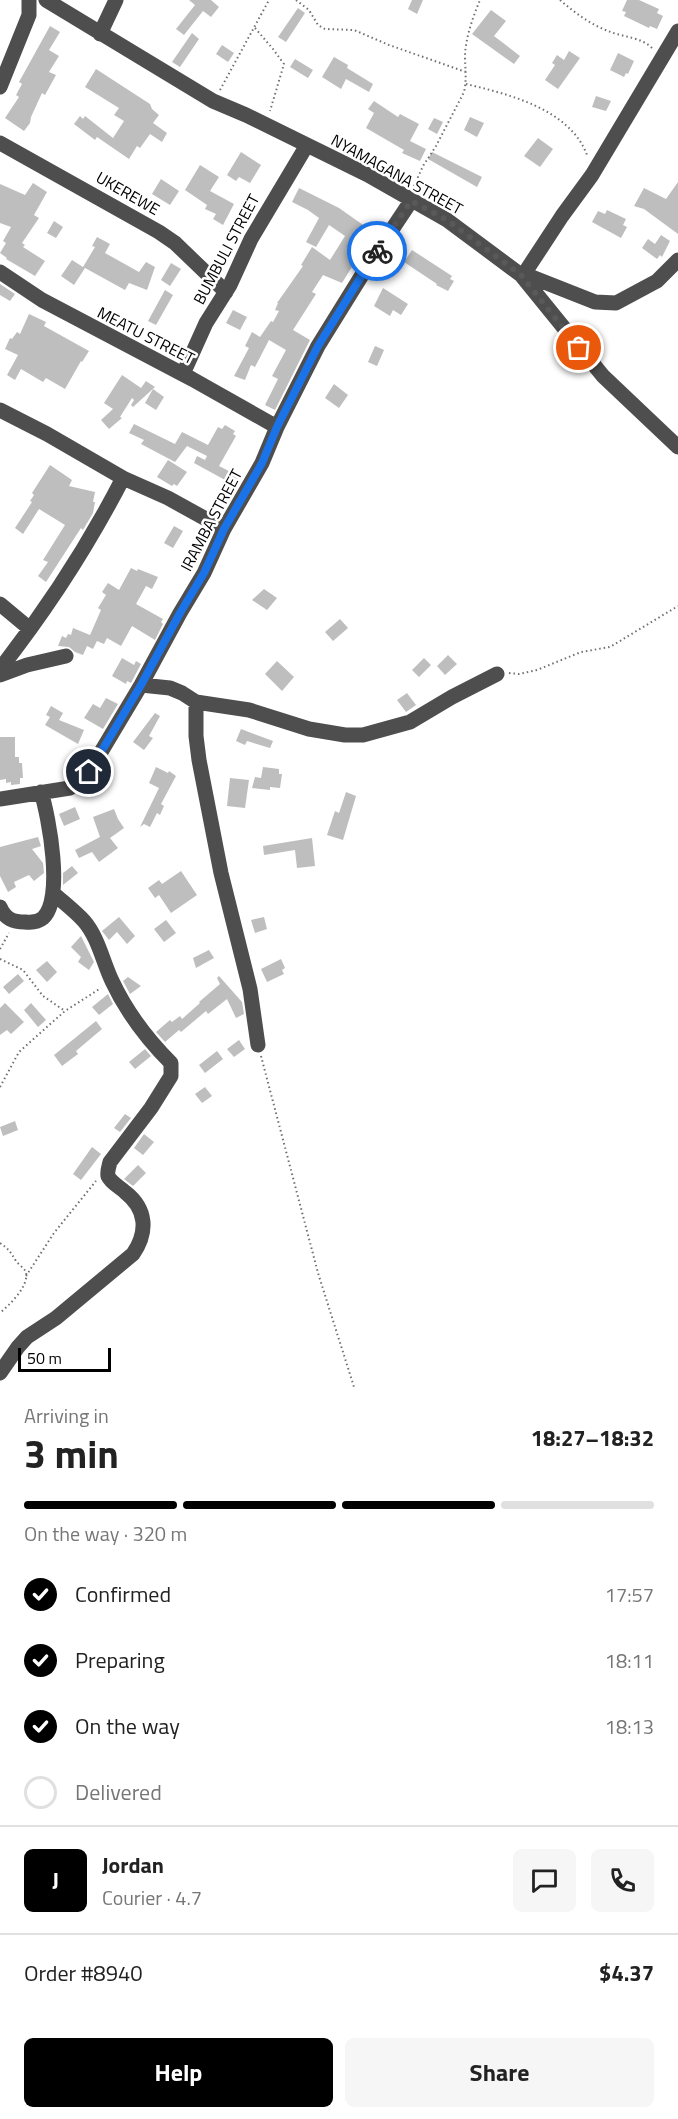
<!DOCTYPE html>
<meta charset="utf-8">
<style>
body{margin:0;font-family:"Titillium Web",sans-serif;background:#f6f6f6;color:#222;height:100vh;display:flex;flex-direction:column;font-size:22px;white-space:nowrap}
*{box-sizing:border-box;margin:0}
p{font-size:20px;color:#767676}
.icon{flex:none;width:33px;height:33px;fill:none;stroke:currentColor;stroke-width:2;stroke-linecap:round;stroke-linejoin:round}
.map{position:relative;height:1387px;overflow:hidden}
.panel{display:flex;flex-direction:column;background:#fff;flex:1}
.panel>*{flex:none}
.scale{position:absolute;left:18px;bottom:15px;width:93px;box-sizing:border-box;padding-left:6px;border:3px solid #000;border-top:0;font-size:16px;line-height:21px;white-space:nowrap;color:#000;-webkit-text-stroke:4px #fff;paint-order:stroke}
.pin{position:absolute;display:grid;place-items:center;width:51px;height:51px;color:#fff;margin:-26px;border:3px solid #fff;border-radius:50%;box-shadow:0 2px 6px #0007}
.courier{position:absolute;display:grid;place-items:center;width:60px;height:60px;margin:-30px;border:4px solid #1a73e8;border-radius:50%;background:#fff;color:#222;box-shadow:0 2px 8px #0007}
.summary em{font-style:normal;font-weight:700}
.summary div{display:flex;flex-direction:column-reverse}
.summary{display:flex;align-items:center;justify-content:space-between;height:102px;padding:0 24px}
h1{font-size:39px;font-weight:700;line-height:45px}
.bar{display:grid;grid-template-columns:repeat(4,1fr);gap:9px 6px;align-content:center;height:72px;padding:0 24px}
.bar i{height:8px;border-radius:4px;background:#e0e0e0}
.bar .active{background:#000}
.bar p{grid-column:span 4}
.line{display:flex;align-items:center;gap:15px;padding:0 24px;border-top:2px solid #e0e0e0}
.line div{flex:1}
.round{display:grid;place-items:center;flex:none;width:63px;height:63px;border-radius:9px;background:#f6f6f6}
ol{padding:0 24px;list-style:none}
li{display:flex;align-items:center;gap:18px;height:66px}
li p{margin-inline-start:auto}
li .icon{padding:6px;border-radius:50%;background:#000;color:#fff;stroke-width:4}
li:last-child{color:#767676}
li i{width:33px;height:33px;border:3px solid #e0e0e0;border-radius:50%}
.primary-button{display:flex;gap:12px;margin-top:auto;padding:12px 24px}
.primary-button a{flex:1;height:69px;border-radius:9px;background:#000;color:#fff;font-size:24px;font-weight:700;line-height:69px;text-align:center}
.primary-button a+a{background:#f6f6f6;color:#222}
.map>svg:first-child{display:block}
.building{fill:#bebebe}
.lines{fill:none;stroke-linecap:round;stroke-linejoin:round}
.path{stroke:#707070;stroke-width:2;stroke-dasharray:1.5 3;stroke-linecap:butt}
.minor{stroke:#4e4e4e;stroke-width:15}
.done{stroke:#595959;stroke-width:6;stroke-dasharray:0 10.8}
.route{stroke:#1a73e8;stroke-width:8}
.labels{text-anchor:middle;stroke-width:5;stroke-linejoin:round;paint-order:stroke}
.street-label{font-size:16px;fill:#000;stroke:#fff}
</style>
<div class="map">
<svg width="678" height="1387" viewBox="0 0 678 1387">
<rect width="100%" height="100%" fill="#fff"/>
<path class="building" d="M189,0h22l8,7 -8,10 -8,-6 -19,24 -8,-6 19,-24z
M412,0h11l-6,14 -9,-5z
M627,0h12l20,9 -2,4 6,3 -6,13 -7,-3 -1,2 -25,-12 2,-4 -4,-1z
M298,8l7,5 -19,29 -8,-5z
M491,10l15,11 -12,15 26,20 -6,8 -42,-30z
M50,26l10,6 -11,18 10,6 -10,16 7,3 -11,20 -3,-2 -11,24 -1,6 -6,8 -19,-13 14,-21 -3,-2 6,-11 -3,-2z
M192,33l7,6 -19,28 -8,-5z
M222,45l12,8 -6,9 -12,-8z
M569,51l11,7 -22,31 -13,-9 10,-15 -3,-2 5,-8 7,5z
M618,53l16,8 -6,13 -2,-1 -2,4 -14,-7z
M334,57l14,8 -1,3 26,16 -4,8 -23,-13 -5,10 -19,-12z
M295,59l18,11 -5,8 -18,-11z
M96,69l54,35 2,5 7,6 -6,8 14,10 -5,9 -12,-8 -10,14 -3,-2 -8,13 -32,-22 -2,3 -21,-16 6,-8 3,3 2,-3 28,22 11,-17 -10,-6 5,-7 -34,-21z
M596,96l15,5 -5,10 -14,-4z
M374,101l24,16 2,-3 19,10 -9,17 16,8 -6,12 -18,-8 2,-3 -38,-22 8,-15 -6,-4z
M470,117l14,6 -7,14 -13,-7z
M434,118l9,4 -6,12 -9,-5z
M538,138l15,11 -13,18 -16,-11z
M241,152l20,13 -11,18 -11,-6 -3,4 -9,-6z
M432,152l50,25 -5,10 -49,-28z
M200,165l19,12 -9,14 24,13 -11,21 -10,-6 3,-5 -11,-5 2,-4 -22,-15z
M161,179l18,12 -9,14 -18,-11z
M678,182v52l-34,-25 -10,-3 10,-18 22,11z
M33,183l14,9 -13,23 5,3 -17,25 3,2 -2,2 22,14 -10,15 -29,-17 1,-1 -7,-5 6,-10 -3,-2 8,-14 -11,-4v-39l25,11z
M299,188l40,20 37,26 -11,16 -2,-1 -21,34 -19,-8 -11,17 4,2 -23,36 17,10 -35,70 -10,-5 13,-26 -6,-3 14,-26 -17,-10 -14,27 -4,-2 -6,15 -11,-4 15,-28 -4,-2 7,-14 8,5 11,-16 2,1 6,-11 -4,-1 3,-7h-1l26,-37 -2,-1 11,-18 18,13 15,-24 -16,-11 -13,22 -10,-5 13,-24 -11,-8 -16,-8z
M607,210l19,9 -3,6 4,2 -6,11 -29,-16 6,-11 7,3z
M54,221l9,6 -7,11 -9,-5z
M661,235l9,6 -8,16 -2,-2 -3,4 -15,-11 6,-9 7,5z
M97,237l13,7 -5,9 34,19 7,-10 9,5 -8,23 -18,-7 -4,7 -40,-22 -11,17 -13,-9 11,-16 11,7 12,-20 -3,-1z
M412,250l40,26 -2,3 4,2 -6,10 -12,-6 1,-1 -33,-22z
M171,263l10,6 -11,17 -9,-6z
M0,284l15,10 -5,7 -10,-6z
M383,288l25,16 -7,11 -8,-5 -3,6 -16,-10z
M165,290l8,5 -17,30 -8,-4z
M233,310l14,7 -7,13 -14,-7z
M29,314l17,8 -2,4 45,25 -7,11 -1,-1 -16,28 -19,-11 -3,4 -22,-13 -6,11 -8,-5 11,-20 -13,-6 5,-11 2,1 5,-7 3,2z
M375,346l9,4 -7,16 -9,-4z
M122,375l19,13 5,-7 9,6 -22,20 -2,-2 3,-5 -2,-2 -12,19 2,1 -13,11 -8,-9 12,-11 -9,-6z
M334,384l14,11 -9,13 -14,-10z
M153,389l11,8 -8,13 -11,-7z
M134,424l41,20 7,-12 26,13 10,-18 4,2 3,-4 10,6 -2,3 3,2 -17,30 22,11 -5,9 -42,-23 3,-7 8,4 2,-4 -20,-10 -12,16 -34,-18 3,-4 -15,-7z
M168,460l19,12 -10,14 -3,-2 -2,2 -15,-9z
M50,465l22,15 -3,6 26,6 -2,10h2l-2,11 -10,17 -2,-2 -35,54 -8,-6 10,-14 -5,-2 22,-35 -26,-16 -16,25 -8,-6 17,-26 -2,-1 4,-6 -2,-2z
M174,526l9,5 -10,17 -9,-5z
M131,568l6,3 1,-2 20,8 -6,12 -6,-3 -10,18 27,15 -2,3 2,2 -8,16 -23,-14 -11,20 -14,-8 -3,6 -7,-3 -4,8 -6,-3 -4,9 -8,-3 -6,-5 -11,-1 4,-10 4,2 2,-4 3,1 2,-7 17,7 11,-25 -3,-2 8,-13 -4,-3 6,-9 11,7z
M264,589l13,9 -10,12 -15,-10z
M340,619l8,9 -15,13 -8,-9z
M448,655l9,9 -12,11 -8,-9z
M122,658l12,7 2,-4 5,3 -10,19 -4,-2 -1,3 -14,-8z
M424,658l7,7 -12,12 -7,-7z
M277,661l17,16 -12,14 -17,-17z
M407,693l9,12 -10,7 -9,-12z
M106,698l12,6 -15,25 -19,-11 9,-14 7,4z
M51,706l12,7 -4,7 25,10 -6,14 -33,-19 5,-8 -4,-2z
M155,713l5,3 -11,20 4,2 -9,12 -11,-8z
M241,729l32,12 -3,7 -23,-7 -2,4 -9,-4z
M0,737h15v20h4v6h3l1,15h-3v6l-9,1v-3l-5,1v-4l-6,1z
M156,767l12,6 1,-2 7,5 -15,28 3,2 -4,9 -3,-2 -7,14 -6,-3 -4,3 19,-39 -10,-5z
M263,767l16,2v5h3l-2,14 -10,-1v3l-18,-2 3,-11 6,1z
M230,778l19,2 -4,28 -18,-2z
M346,792l10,4 -13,44 -16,-5 8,-24 4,2z
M75,807l5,12 -16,7 -5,-12z
M114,809l4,10 6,9 -14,10 8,10 -19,14 -7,-10 -13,6 -4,-8 25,-13 -7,-20z
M38,837l3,9 -9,3 11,14 1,10 -10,8 -5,-6 -15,7 2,5 -8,5 -8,-16v-29z
M312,838l3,28 -18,2 -2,-18 -31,5 -1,-9z
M72,866l6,7 -15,12v-12z
M181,871l16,24 -26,18 -12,-18 -4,3 -7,-10 11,-8 3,4z
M119,917l16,19 -8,8 -10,-12 -8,8 -7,-9z
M264,917l3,12 -12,4 -4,-13z
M166,920l10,13 -12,9 -10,-13z
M81,936l13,26 -5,8 -11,-8 3,-5 -10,-10z
M209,950l5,8 -18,10 -3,-10z
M281,959l4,9 -3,2 2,4 -17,8 -6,-13z
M47,961l10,11 -10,10 -11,-12z
M18,974l6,7 -15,13 -6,-7z
M219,976l23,26 2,12 -8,4 -9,-19 -19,15 -2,-3 -25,21 -2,-2 -14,12 -9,-10 14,-12 2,2 8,-6 2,3 18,-16 -1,-1 21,-18 -3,-6z
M128,977l13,9 -11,8 -7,-13z
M108,994l5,10 -14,11 -7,-8z
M5,1003l19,19 -13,12 -4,-4 -7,5v-27z
M31,1003l15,17 -8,7 -14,-17z
M96,1021l6,8 -26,22 2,3 -16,12 -8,-11z
M239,1040l6,9 -11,8 -7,-8z
M145,1049l6,7 -16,13 -6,-7z
M217,1051l6,8 -18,14 -6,-8z
M205,1087l7,9 -10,7 -7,-9z
M125,1114l6,4 -11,14 -6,-4z
M15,1121l3,9 -15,6 -3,-9z
M144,1134l10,8 -11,13 -9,-7z
M92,1147l9,7 -20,26 -8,-6z
M138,1165l8,8 -13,13 -9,-7z"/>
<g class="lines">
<path class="path" d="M296,0l13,10 9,15 7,4 29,1 35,15 77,27
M560,0c15,13 30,24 48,31 14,6 33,6 44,17
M255,28l18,21 11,15 -14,47
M466,84c42,10 104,25 121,71
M220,90l49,-90
M414,186l9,-20 13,-20 28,-54c3,-13 1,-24 1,-37 1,-19 8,-38 15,-55
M509,673l10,1 18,-4 44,-18 29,-5 68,-41
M0,949l9,-16
M0,959l23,11 20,26 22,15
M261,1056l57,217 36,114
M0,1087l19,-35 46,-41 36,-23
M0,1243c9,6 11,10 16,18 3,4 8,7 10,11 3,15 -17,33 -26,41
M26,1276l28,-43 42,-52"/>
<path class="minor" d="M46,0l167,101 33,14 122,60 79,45 74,55 82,101 75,71
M100,34l16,-34
M0,87l29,-72v-15
M0,143l159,89 16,11 51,49
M0,272l42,28 150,79 85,48
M524,274l71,28 21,1 41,-22 21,-21
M521,275l3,-1 38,-58 30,-41 86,-144
M183,374l23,-51 24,-38 21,-46 56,-94
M0,410l47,24 76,44 45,20 56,31
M0,604l30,25
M0,669c47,-60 88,-123 123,-191
M0,675l27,-10 39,-9
M141,685l29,3 12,5 14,9 53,8 60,19 36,6h18l47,-13 42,-25 45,-23
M196,702v34l3,24 22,113 29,116 8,56
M0,799l70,-11 19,-16 52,-87 39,-72 24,-40 20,-44 38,-66 15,-36 41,-81 49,-79 44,-66
M0,907c5,12 13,15 25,15 7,1 13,0 18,-4 21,-19 6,-101 -2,-126
M0,1373l18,-26 9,-10 29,-19 77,-64c15,-22 14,-45 -8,-62 -5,-5 -14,-9 -17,-16 -1,-4 1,-10 2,-14l41,-54 20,-32v-13c-25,-25 -44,-50 -59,-82 -9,-19 -14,-44 -28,-60 -9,-10 -21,-19 -31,-28"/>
</g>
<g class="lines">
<path class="done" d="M377,251l34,-50 36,19 74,55 58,73"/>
<path class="route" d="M89,772l52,-87 39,-72 24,-40 20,-44 38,-66 15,-36 41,-81 59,-95"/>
</g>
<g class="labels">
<g class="street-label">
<text transform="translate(397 174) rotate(29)" y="6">NYAMAGANA STREET</text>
<text transform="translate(128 193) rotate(30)" y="6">UKEREWE</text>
<text transform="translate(226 249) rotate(-62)" y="6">BUMBULI STREET</text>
<text transform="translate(146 335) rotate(27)" y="6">MEATU STREET</text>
<text transform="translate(211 520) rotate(-62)" y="6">IRAMBA STREET</text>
</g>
</g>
</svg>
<div class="scale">50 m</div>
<div class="pin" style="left:579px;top:348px;background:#ea580c"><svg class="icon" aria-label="bag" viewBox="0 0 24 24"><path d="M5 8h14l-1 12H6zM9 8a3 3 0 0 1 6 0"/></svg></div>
<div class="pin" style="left:89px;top:772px;background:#1f2937"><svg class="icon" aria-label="home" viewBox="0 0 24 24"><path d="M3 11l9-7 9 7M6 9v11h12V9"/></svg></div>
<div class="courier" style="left:377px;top:251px"><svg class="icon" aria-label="bike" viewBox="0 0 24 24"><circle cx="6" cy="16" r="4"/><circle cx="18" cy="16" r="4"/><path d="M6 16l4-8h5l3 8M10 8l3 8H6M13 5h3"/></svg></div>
</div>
<section class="panel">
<div class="summary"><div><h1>3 min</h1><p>Arriving in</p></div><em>18:27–18:32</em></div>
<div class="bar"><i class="active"></i><i class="active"></i><i class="active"></i><i></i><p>On the way · 320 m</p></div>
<ol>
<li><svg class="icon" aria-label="check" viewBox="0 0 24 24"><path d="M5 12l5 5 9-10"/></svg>Confirmed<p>17:57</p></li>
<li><svg class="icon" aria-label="check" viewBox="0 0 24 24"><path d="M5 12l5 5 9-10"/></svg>Preparing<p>18:11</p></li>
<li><svg class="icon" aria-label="check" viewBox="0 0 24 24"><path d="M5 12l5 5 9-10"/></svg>On the way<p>18:13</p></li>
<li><i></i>Delivered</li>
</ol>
<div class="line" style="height:108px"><b class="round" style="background:#000;color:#fff">J</b><div><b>Jordan</b><p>Courier · 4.7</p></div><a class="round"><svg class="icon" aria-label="chat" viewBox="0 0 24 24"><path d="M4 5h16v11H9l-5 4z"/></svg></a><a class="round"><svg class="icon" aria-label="phone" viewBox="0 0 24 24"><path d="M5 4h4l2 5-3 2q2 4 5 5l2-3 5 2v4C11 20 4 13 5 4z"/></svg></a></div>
<div class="line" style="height:78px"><div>Order #8940</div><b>$4.37</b></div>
<div class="primary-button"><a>Help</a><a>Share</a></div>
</section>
